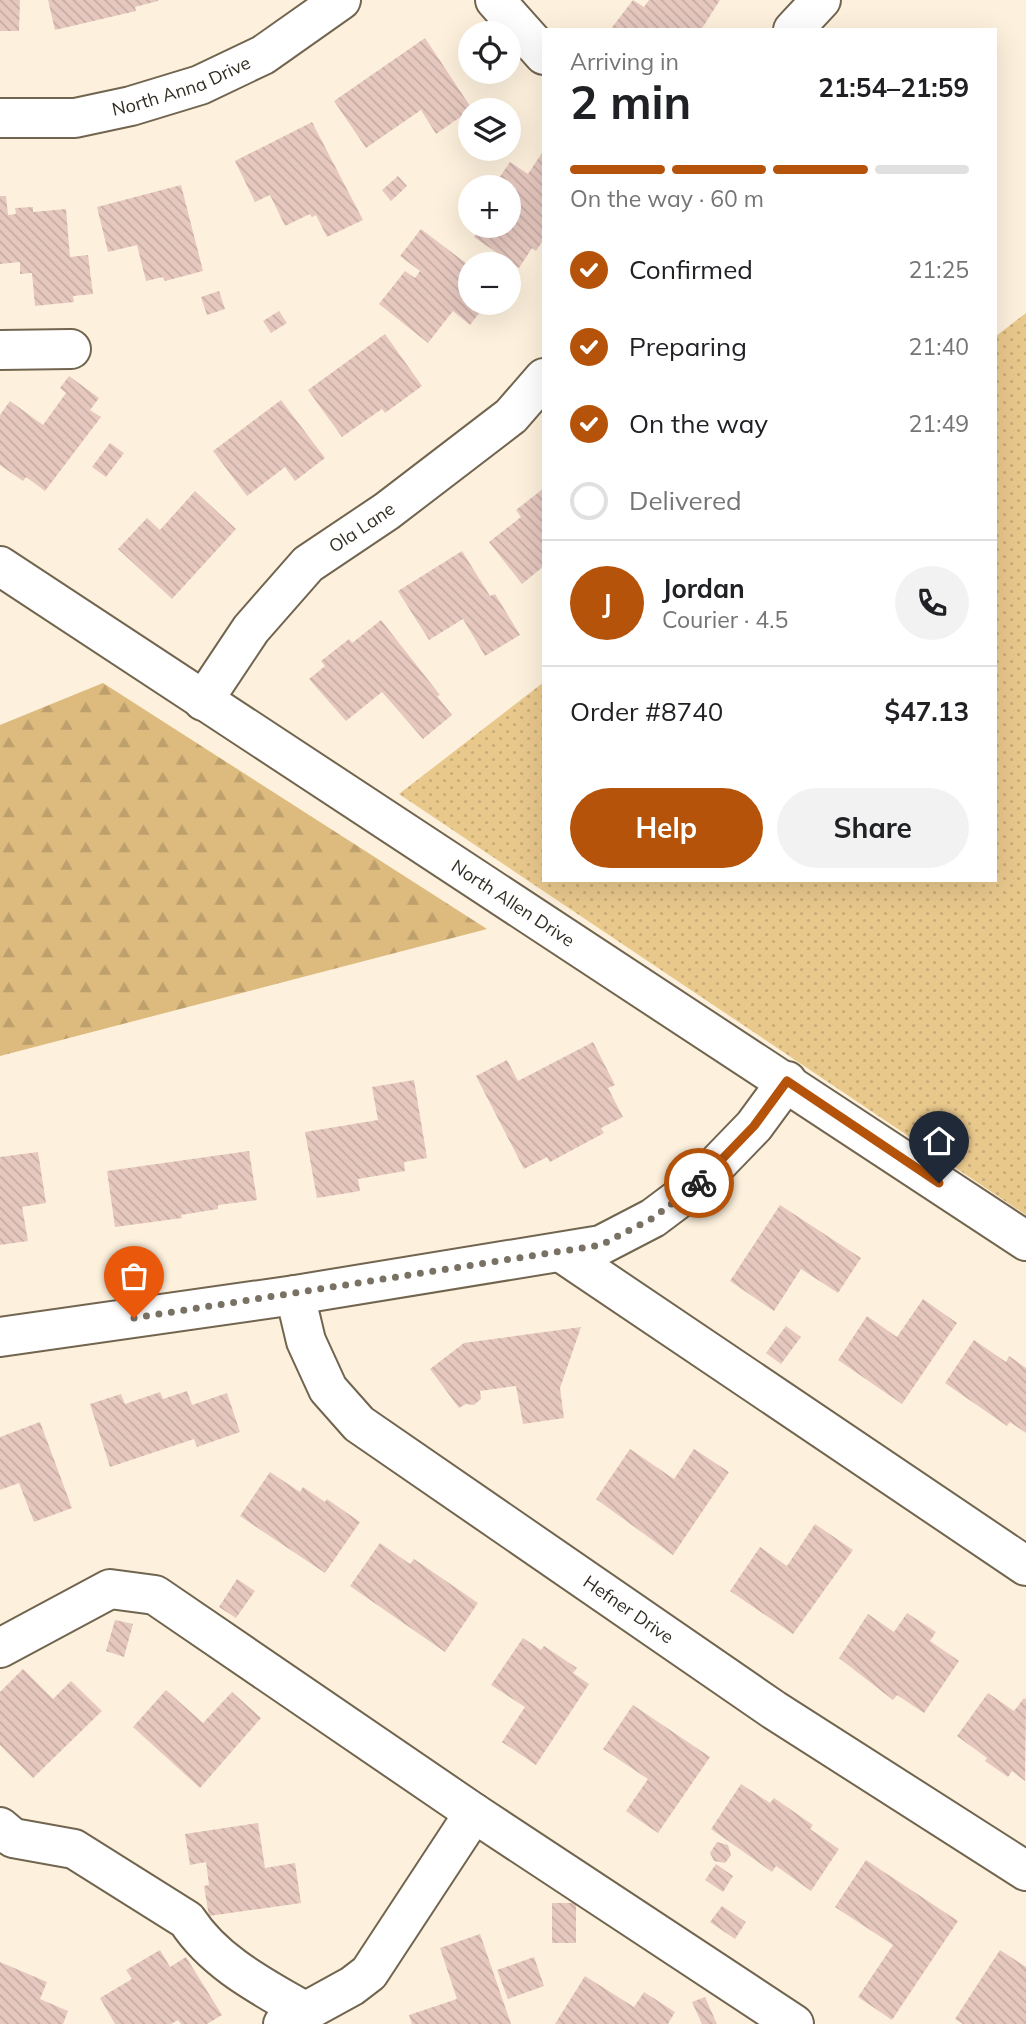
<!DOCTYPE html>
<meta charset="utf-8">
<style>
body{margin:0;font-family:Mulish,sans-serif;background:#f2f2f2;color:#202124;height:100vh;display:flex;flex-direction:column;font-size:26px;white-space:nowrap}
*{box-sizing:border-box;margin:0}
p{font-size:23px;color:#757577}
.icon{flex:none;width:38px;height:38px;fill:none;stroke:currentColor;stroke-width:2;stroke-linecap:round;stroke-linejoin:round}
.map{position:relative;flex:1;overflow:hidden}
.sheet{position:absolute;left:542px;top:28px;width:455px;height:854px;display:flex;flex-direction:column;background:#fff;border-radius:0px;box-shadow:0 7px 28px #0002}
.sheet>*{flex:none}
.controls{position:absolute;left:458px;top:21px;display:grid;gap:14px}
.controls a{display:grid;place-items:center;width:63px;height:63px;border-radius:50%;background:#fff;box-shadow:0 7px 28px #0002;font-size:35px}
.pin{position:absolute;display:grid;place-items:center;width:60px;height:60px;color:#fff;margin:-72px -30px;border-radius:50% 50% 50% 0;rotate:-45deg;box-shadow:0 0 7px #0007}
.pin .icon{rotate:45deg}
.courier{position:absolute;display:grid;place-items:center;width:70px;height:70px;margin:-35px;border:5px solid #b45309;border-radius:50%;background:#fff;color:#222;box-shadow:0 2px 9px #0007}
.summary em{font-style:normal;font-weight:700}
.summary div{display:flex;flex-direction:column-reverse}
.summary{display:flex;align-items:center;justify-content:space-between;height:119px;padding:0 28px}
h1{font-size:46px;font-weight:700;line-height:52px}
.bar{display:grid;grid-template-columns:repeat(4,1fr);gap:10px 7px;align-content:center;height:84px;padding:0 28px}
.bar i{height:9px;border-radius:5px;background:#e0e0e0}
.bar .selected{background:#b45309}
.bar p{grid-column:span 4}
.line{display:flex;align-items:center;gap:18px;padding:0 28px;border-top:2px solid #e0e0e0}
.line div{flex:1}
.round{display:grid;place-items:center;flex:none;width:74px;height:74px;border-radius:37px;background:#f2f2f2}
ol{padding:0 28px;list-style:none}
li{display:flex;align-items:center;gap:21px;height:77px}
li p{margin-inline-start:auto}
li .icon{padding:7px;border-radius:50%;background:#b45309;color:#fff;stroke-width:4}
li:last-child{color:#757577}
li i{width:38px;height:38px;border:4px solid #e0e0e0;border-radius:50%}
.primary-button{display:flex;gap:14px;margin-top:auto;padding:14px 28px}
.primary-button a{flex:1;height:80px;border-radius:42px;background:#b45309;color:#fff;font-size:28px;font-weight:700;line-height:80px;text-align:center}
.primary-button a+a{background:#f2f2f2;color:#202124}
.map>svg:first-child{display:block}
.grass{fill:url(#grass-dots)}
.forest{fill:url(#forest-firs)}
.building{fill:url(#building-back-hatch)}
.lines{fill:none;stroke-linecap:round;stroke-linejoin:round}
.minor-casing{stroke:#72654f;stroke-width:42}
.minor{stroke:#fff;stroke-width:38}
.done{stroke:#797264;stroke-width:7;stroke-dasharray:0 12.6}
.route{stroke:#b45309;stroke-width:9}
.labels{text-anchor:middle;stroke-width:7;stroke-linejoin:round;paint-order:stroke}
.street-label{font-size:18px;fill:#322d23;stroke:#fff}
</style>
<div class="map">
<svg width="1026" height="2024" viewBox="0 0 1026 2024">
<defs>
<pattern id="grass-dots" width="8" height="8" patternUnits="userSpaceOnUse" patternTransform="scale(1.75)"><rect width="8" height="8" fill="#e9c88c"/><path d="M2 2h.1M6 6h.1" fill="none" stroke="#c8ac78" stroke-width="1.8" stroke-linecap="round"/></pattern>
<pattern id="forest-firs" width="22" height="20" patternUnits="userSpaceOnUse" patternTransform="scale(1.75)"><rect width="22" height="20" fill="#ddba7d"/><path d="M5 1l3.5 6h-7zM16 11l3.5 6h-7z" fill="#bea06c"/></pattern>
<pattern id="building-back-hatch" width="6" height="6" patternUnits="userSpaceOnUse" patternTransform="scale(1.75)"><rect width="6" height="6" fill="#e6c8bf"/><path d="M-1 5l2 2M0 0l6 6M5-1l2 2" fill="none" stroke="#c6aca4"/></pattern>
</defs>
<rect width="100%" height="100%" fill="#fdf1dd"/>
<path class="grass" d="M1026,313v902l-627,-421 145,-112v198h452v-544z"/>
<path class="forest" d="M103,683l384,246 -487,127v-331z"/>
<path class="building" d="M0,0h20l-1,31h-19z
M48,0h110v1l-23,6 1,4 -81,19z
M633,0l11,7 5,-7h71l-19,30h-91z
M425,38l47,71 -36,25 -15,-24 -55,38 -32,-47z
M312,122l51,98 -36,17 -11,-22 -4,2 -2,-3 -25,12 -15,-31 -15,7 -20,-41z
M544,150v89l-8,12 -4,-3 -13,20 -45,-31 8,-11h27v-39h-16l17,-25 18,12z
M398,176l9,10 -16,15 -9,-11z
M181,185l22,86 -38,10 -2,-4 -17,4 -9,-36 -29,7 -11,-45z
M0,196h6l2,19 8,-1 -1,-6 18,-1v5l33,-3 4,48 18,-2 5,39 -20,2 1,6 -39,4 -3,-33 -12,1v-12l-20,2z
M421,229l50,38v36h16l-17,22 -17,-14 -25,32 -49,-39 26,-33 10,7 5,-7 -20,-15z
M219,291l6,18 -18,6 -6,-18z
M279,311l8,12 -16,10 -8,-12z
M385,334l37,52 -37,27 -3,-4 -40,28 -34,-47z
M69,376l30,22 -9,12 11,7 -56,74 -19,-14 -3,4 -23,-16v-50l10,-14 33,24 23,-32 -6,-5z
M281,400l44,58 -30,23 -10,-14 -38,29 -34,-45z
M110,443l14,10 -18,24 -14,-10z
M544,488v78l-22,18 -33,-42 32,-25 -5,-7z
M195,491l41,38 -64,70 -54,-50 29,-31 13,12z
M462,551l28,45 5,-2 25,41 -35,21 -22,-37 -34,21 -31,-49z
M381,620l59,75 -3,1 15,19 -29,24 -41,-47 -36,29 -37,-42 16,-13 -4,-5 28,-22 3,4z
M593,1042l22,43 -7,3 15,29 -22,11 3,5 -54,29 -3,-5 -23,12 -48,-93 31,-16 11,21z
M414,1080l13,78 -23,4 1,9 -47,8 2,12 -43,7 -12,-66 73,-12 -6,-33z
M249,1151l8,49 -39,5v4l-37,6 1,3 -67,9 -8,-56z
M38,1152l8,51 -24,4 6,34 -28,4v-88z
M780,1205l81,53 -23,35 -37,-24 -27,42 -44,-30z
M923,1299l34,24 -55,81 -64,-44 29,-44 30,21z
M786,1326l15,11 -20,27 -15,-11z
M581,1327l-21,61 4,30 -41,6 -7,-38 -36,5 1,8 -7,6 -8,-1 -7,4 -29,-39 34,-26z
M974,1340l32,22 3,-6 17,12v65l-16,-11 -3,4 -62,-43z
M187,1391l5,14 35,-12 13,39 -43,15 -3,-8 -84,28 -20,-63 31,-10 4,10 35,-12 3,7z
M40,1422l32,86 -38,14 -15,-39 -19,7v-53z
M630,1449l44,30 20,-30 35,23 -56,83 -77,-56z
M270,1472l30,20 3,-5 22,15 2,-3 33,23 -35,51 -85,-57z
M815,1524l38,26 -60,84 -63,-43 30,-44 27,19z
M380,1543l30,21 4,-5 64,44 -33,49 -95,-66z
M237,1579l18,12 -19,27 -17,-11z
M907,1613l29,19 -6,9 29,20 -35,52 -27,-18 -4,5 -54,-42 29,-44 26,18z
M115,1620l18,4 -9,33 -18,-6z
M523,1638l18,12 3,-4 33,22 -4,5 16,11 -53,81 -34,-23 23,-35 -34,-22z
M23,1669l30,30 18,-18 31,30 -69,67 -33,-33v-53z
M166,1690l37,33 29,-31 29,26 -61,70 -67,-61z
M988,1693l26,18 10,-13 2,2 -1,81 -13,-10 -4,6 -23,-16 2,-3 -30,-22z
M633,1705l77,52 -52,76 -32,-22 22,-32 -45,-30z
M741,1784l29,19 4,-5 39,27 -3,4 29,20 -28,42 -35,-25 -4,6 -61,-43z
M258,1823l7,45 30,-5 6,40 -92,13 -5,-30 5,-1 -3,-23 -16,3 -5,-31z
M717,1842l11,3 3,10 -6,8 -11,-2 -4,-8z
M866,1860l92,61 -66,99 -34,-23 35,-52 -58,-38z
M716,1864l17,12 -10,16 -18,-12z
M552,1903h24v40h-24z
M722,1906l24,16 -11,17 -25,-17z
M480,1934l31,90h-99l-3,-9 48,-16 -17,-51z
M160,1950l10,17 16,-10 36,58 -15,9h-26l-3,-4 -7,4h-56l-15,-26 32,-19 -6,-9z
M1000,1950l26,17v57h-63l-8,-5z
M534,1957l10,29 -36,13 -11,-29z
M0,1962l47,20 -7,17 28,12 -5,13h-63z
M585,1976l49,31 10,-15 31,20 -7,12h-113z
M705,1997l12,27h-15l-10,-22z"/>
<g class="lines">
<g class="minor-casing">
<g id="minor">
<path d="M495,0l49,55"/>
<path d="M793,30l28,-30"/>
<path id="s1" d="M0,118h75l56,-12 69,-21 63,-30 78,-55"/>
<path d="M0,350l71,-1"/>
<path id="s2" d="M0,566l1026,675"/>
<path id="s3" d="M203,701l48,-72 57,-65 79,-53 124,-95 33,-38"/>
<path d="M562,1253l464,313"/>
<path id="s4" d="M295,1295l11,46 22,48 31,35 415,286 252,161"/>
<path d="M0,1337l295,-42 306,-50 52,-27 44,-33 57,-59 33,-45"/>
<path d="M0,1648l110,-59 45,6 319,218 320,211"/>
<path d="M0,1827l13,11 61,11 113,71c28,43 76,67 119,92"/>
<path d="M283,2024l69,-38 17,-13 105,-160"/>
</g>
</g>
<use href="#minor" class="minor"/>
</g>
<g class="lines">
<path class="done" d="M134,1318l467,-73 52,-27 46,-35"/>
<path class="route" d="M699,1183l55,-57 33,-45 152,102"/>
</g>
<g class="labels">
<g class="street-label">
<text dy="6" stroke="none"><textPath href="#s1" startOffset="186">North Anna Drive</textPath></text>
<text dy="6" stroke="none"><textPath href="#s3" startOffset="238">Ola Lane</textPath></text>
<text dy="6" stroke="none"><textPath href="#s2" startOffset="614">North Allen Drive</textPath></text>
<text dy="6" stroke="none"><textPath href="#s4" startOffset="474">Hefner Drive</textPath></text>
</g>
</g>
</svg>
<div class="controls">
<a><svg class="icon" aria-label="locate" viewBox="0 0 24 24"><circle cx="12" cy="12" r="6"/><path d="M12 2v4M12 18v4M2 12h4M18 12h4"/></svg></a>
<a><svg class="icon" aria-label="layers" viewBox="0 0 24 24"><path d="M12 4l9 5-9 5-9-5zM3 14l9 5 9-5"/></svg></a>
<a>+</a>
<a>−</a>
</div>
<div class="pin" style="left:134px;top:1318px;background:#ea580c"><svg class="icon" aria-label="bag" viewBox="0 0 24 24"><path d="M5 8h14l-1 12H6zM9 8a3 3 0 0 1 6 0"/></svg></div>
<div class="pin" style="left:939px;top:1183px;background:#1f2937"><svg class="icon" aria-label="home" viewBox="0 0 24 24"><path d="M3 11l9-7 9 7M6 9v11h12V9"/></svg></div>
<div class="courier" style="left:699px;top:1183px"><svg class="icon" aria-label="bike" viewBox="0 0 24 24"><circle cx="6" cy="16" r="4"/><circle cx="18" cy="16" r="4"/><path d="M6 16l4-8h5l3 8M10 8l3 8H6M13 5h3"/></svg></div>
<section class="sheet">
<div class="summary"><div><h1>2 min</h1><p>Arriving in</p></div><em>21:54–21:59</em></div>
<div class="bar"><i class="selected"></i><i class="selected"></i><i class="selected"></i><i></i><p>On the way · 60 m</p></div>
<ol>
<li><svg class="icon" aria-label="check" viewBox="0 0 24 24"><path d="M5 12l5 5 9-10"/></svg>Confirmed<p>21:25</p></li>
<li><svg class="icon" aria-label="check" viewBox="0 0 24 24"><path d="M5 12l5 5 9-10"/></svg>Preparing<p>21:40</p></li>
<li><svg class="icon" aria-label="check" viewBox="0 0 24 24"><path d="M5 12l5 5 9-10"/></svg>On the way<p>21:49</p></li>
<li><i></i>Delivered</li>
</ol>
<div class="line" style="height:126px"><b class="round" style="background:#b45309;color:#fff">J</b><div><b>Jordan</b><p>Courier · 4.5</p></div><a class="round"><svg class="icon" aria-label="phone" viewBox="0 0 24 24"><path d="M5 4h4l2 5-3 2q2 4 5 5l2-3 5 2v4C11 20 4 13 5 4z"/></svg></a></div>
<div class="line" style="height:91px"><div>Order #8740</div><b>$47.13</b></div>
<div class="primary-button"><a>Help</a><a>Share</a></div>
</section>
</div>
